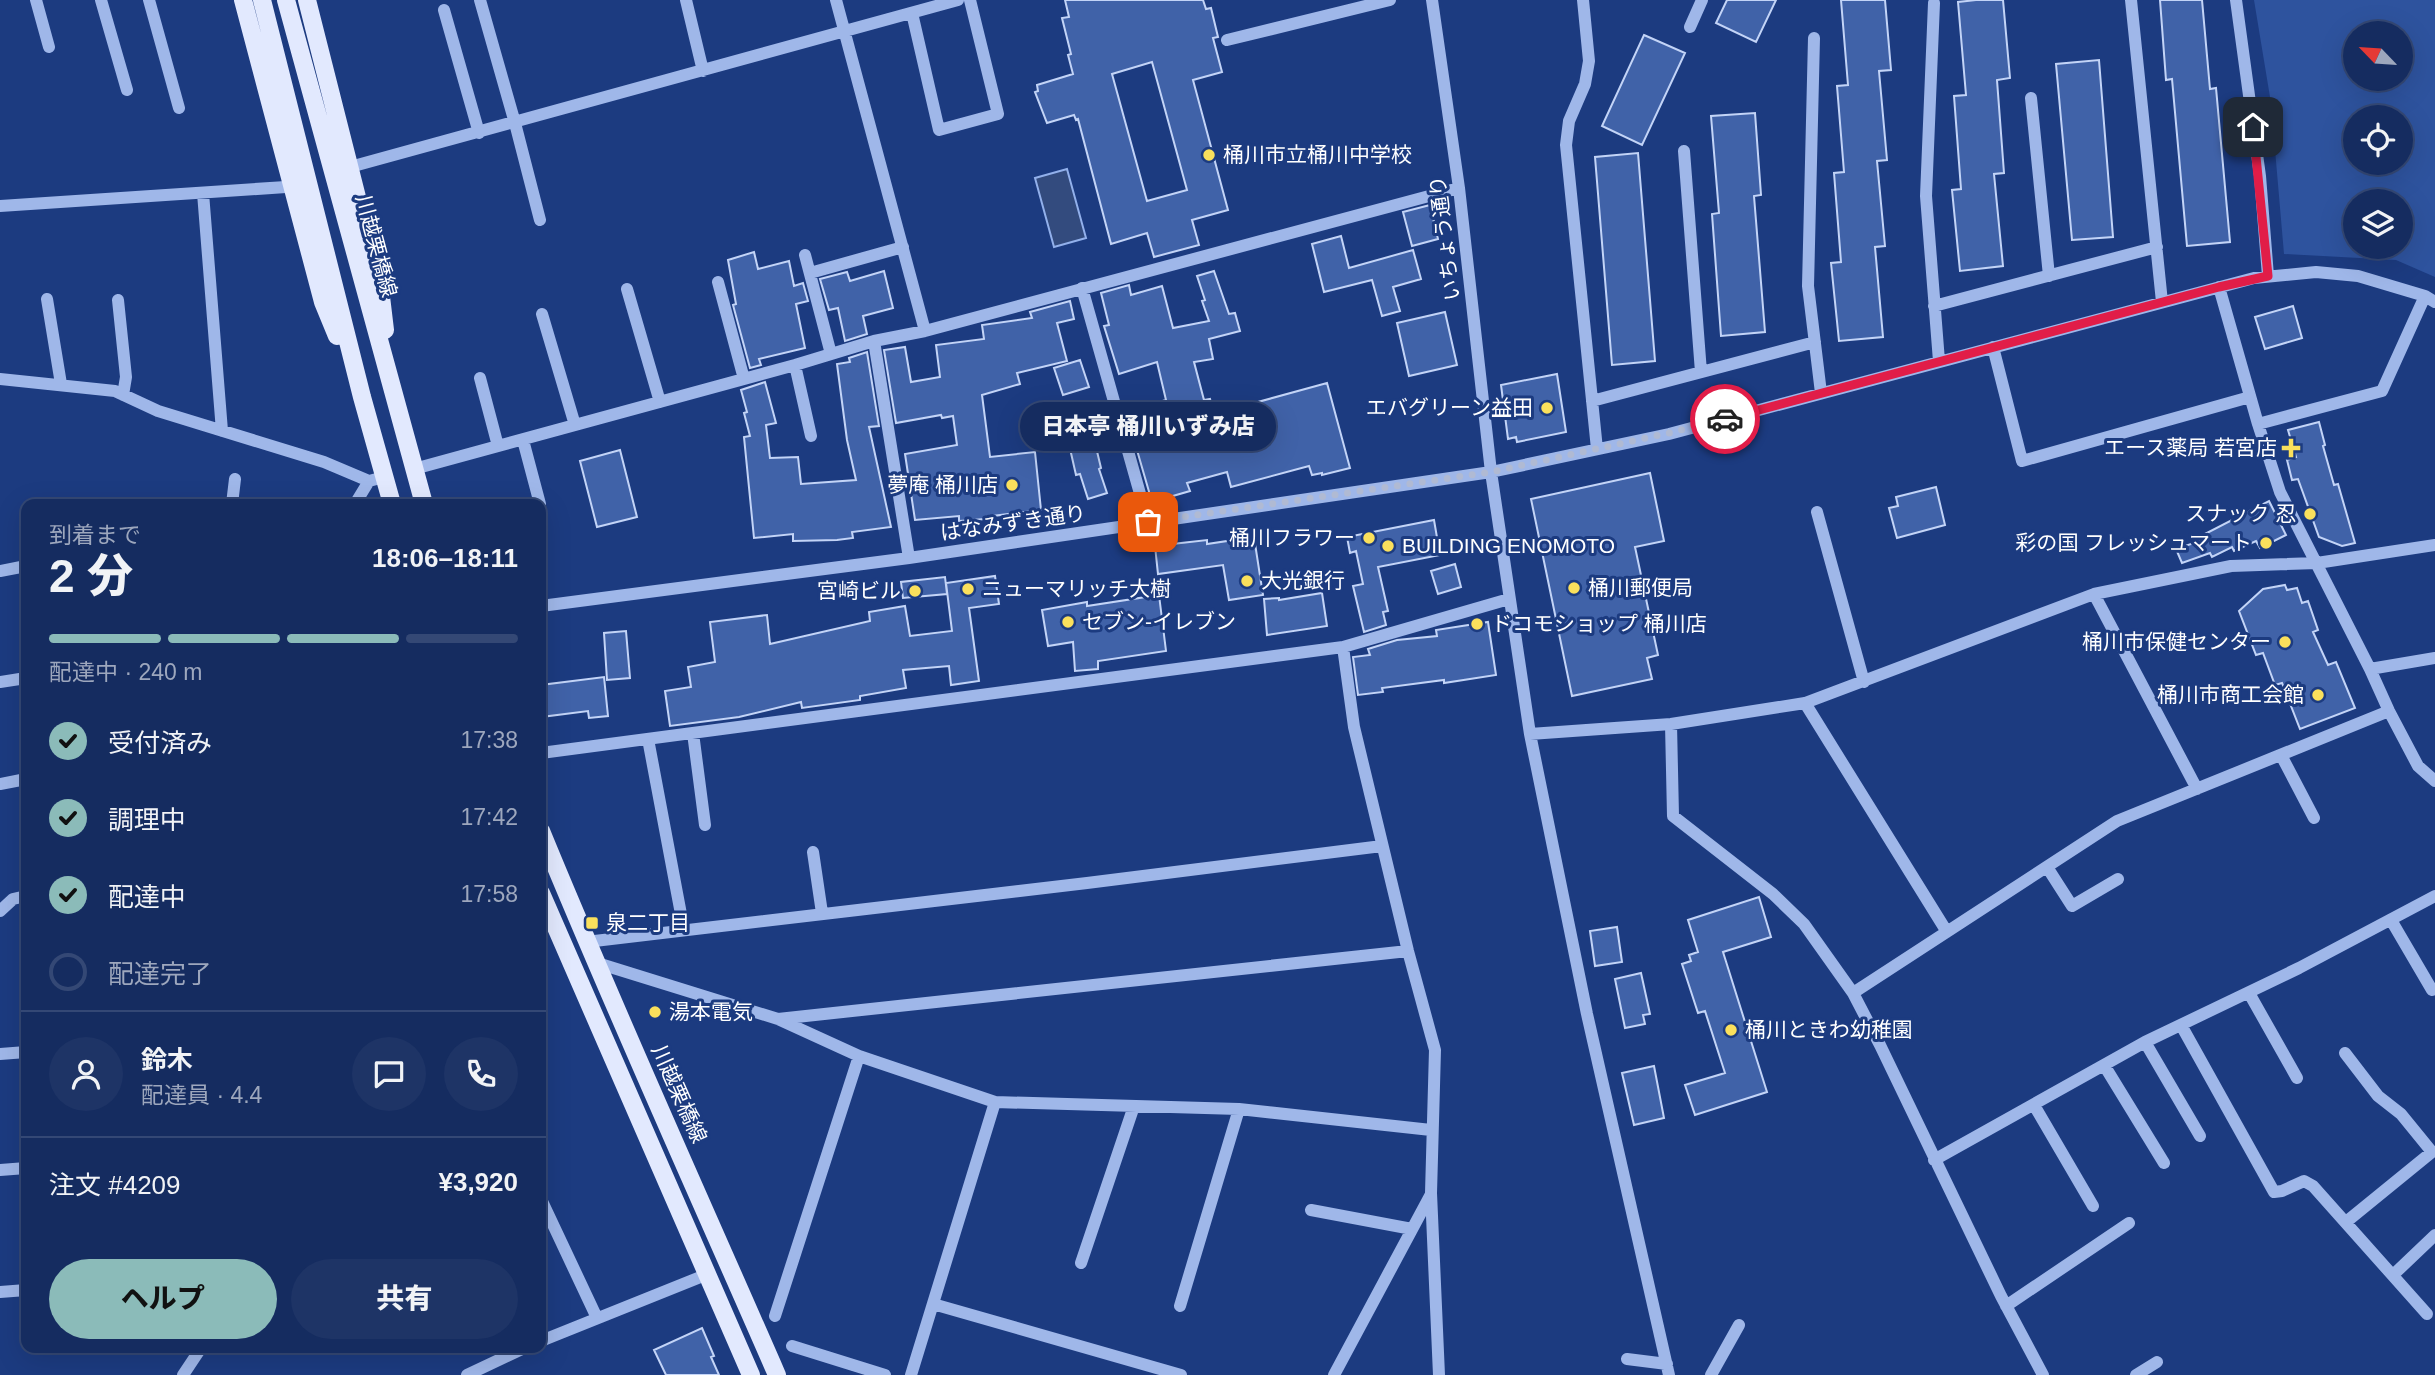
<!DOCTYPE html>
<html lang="ja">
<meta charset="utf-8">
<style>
body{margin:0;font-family:Helvetica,"Noto Sans JP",sans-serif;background:#1e3466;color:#f1f3f6;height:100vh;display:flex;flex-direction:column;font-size:26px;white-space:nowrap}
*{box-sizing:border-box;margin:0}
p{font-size:23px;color:#9da7bd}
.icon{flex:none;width:38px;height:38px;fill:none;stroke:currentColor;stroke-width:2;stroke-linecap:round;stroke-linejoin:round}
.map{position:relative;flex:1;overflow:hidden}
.sheet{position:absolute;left:21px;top:499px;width:525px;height:854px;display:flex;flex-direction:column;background:#152c60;border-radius:14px;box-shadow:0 7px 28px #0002,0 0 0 2px #344875}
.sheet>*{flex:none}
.needle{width:46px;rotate:295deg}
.tools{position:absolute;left:2343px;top:21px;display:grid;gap:14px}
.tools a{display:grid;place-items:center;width:70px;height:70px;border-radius:50%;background:#152c60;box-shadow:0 7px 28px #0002,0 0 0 2px #344875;font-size:35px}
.pin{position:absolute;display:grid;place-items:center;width:60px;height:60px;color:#fff;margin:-30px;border-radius:14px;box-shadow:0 4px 10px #0006}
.courier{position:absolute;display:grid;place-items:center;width:70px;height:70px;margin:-35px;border:5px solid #e11d48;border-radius:50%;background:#fff;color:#222;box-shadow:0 2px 9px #0007}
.bubble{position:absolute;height:49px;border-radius:24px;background:#152c60;box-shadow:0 7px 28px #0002,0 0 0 2px #344875;font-size:23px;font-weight:800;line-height:49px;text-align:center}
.overview em{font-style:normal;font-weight:800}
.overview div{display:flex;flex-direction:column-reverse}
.overview{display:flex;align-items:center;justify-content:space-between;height:119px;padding:0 28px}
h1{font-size:46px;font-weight:800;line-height:52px}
.bar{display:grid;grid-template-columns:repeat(4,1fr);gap:10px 7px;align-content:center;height:84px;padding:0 28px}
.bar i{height:9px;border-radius:5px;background:#344875}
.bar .selected{background:#8bbbb9}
.bar p{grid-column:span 4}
.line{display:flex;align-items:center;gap:18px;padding:0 28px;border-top:2px solid #344875}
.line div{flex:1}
.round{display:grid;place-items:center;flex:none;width:74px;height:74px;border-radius:37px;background:#1e3466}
ol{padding:0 28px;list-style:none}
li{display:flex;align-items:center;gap:21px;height:77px}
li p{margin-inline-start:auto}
li .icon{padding:7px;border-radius:50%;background:#8bbbb9;color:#111;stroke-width:4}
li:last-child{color:#9da7bd}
li i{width:38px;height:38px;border:4px solid #344875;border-radius:50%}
.primary-button{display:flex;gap:14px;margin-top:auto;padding:14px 28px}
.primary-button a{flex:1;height:80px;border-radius:42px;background:#8bbbb9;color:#111;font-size:28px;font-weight:800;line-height:80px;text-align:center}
.primary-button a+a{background:#1e3466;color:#f1f3f6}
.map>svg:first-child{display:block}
.green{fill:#2e539e;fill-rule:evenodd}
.water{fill:#334b7e;stroke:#92b0eb;stroke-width:2}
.building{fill:#4062a8;stroke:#c3d4f7;stroke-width:2;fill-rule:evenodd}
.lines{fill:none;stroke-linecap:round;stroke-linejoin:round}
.minor{stroke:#9fb7e9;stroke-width:12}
.major{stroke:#e2e9fe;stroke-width:18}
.done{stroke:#b0bad3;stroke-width:7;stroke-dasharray:0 12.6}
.route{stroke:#e11d48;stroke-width:9}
.poi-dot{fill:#fae05c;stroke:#1c3b80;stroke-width:2.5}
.labels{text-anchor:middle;stroke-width:6;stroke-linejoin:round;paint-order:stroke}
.poi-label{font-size:21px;fill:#fff;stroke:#1c3b80;text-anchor:start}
.street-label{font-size:21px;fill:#fff;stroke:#1c3b80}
</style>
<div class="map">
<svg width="2435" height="1375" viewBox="0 0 2435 1375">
<rect width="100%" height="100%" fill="#1c3b80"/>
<path class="green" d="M2254,0h181v277l-39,-17 -112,-6 -13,-151zM2356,33h45v46h-45zM2356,117h45v46h-45zM2356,201h45v46h-45z"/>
<path class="water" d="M1067,169l19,69 -32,9 -19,-69z"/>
<path class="building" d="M1065,0h138l3,9 5,-1 7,29 -5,1 9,34 -29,8 35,130 -36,10 7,25 -45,12 -7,-24 -36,11 -33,-125 -2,1 -2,-5 -27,8 -12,-31 3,-1 -1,-6 36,-11 -5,-19 3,-1 -9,-36 7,-1zM1152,62l35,128 -40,11 -35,-127z
M1727,0h49l-20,42 -40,-19z
M1841,0h44l6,70 -12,1 8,89 -10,1 8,85 -10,1 8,90 -44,4 -8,-78 10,-1 -7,-89 10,-1 -7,-86 11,-1z
M1976,0h27l7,78 -13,2 7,93 -10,1 9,92 -43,5 -8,-81 9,-1 -7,-93 12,-1 -8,-93z
M2160,0h42l8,89 6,-1 14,154 -43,4 -15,-167 -6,1z
M1644,35l41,18 -43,92 -40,-19z
M2099,60l14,177 -41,3 -16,-176z
M1755,113l6,82 -7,1 11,136 -44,4 -9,-122 7,-1 -8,-97z
M1638,153l17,208 -43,4 -17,-208z
M1430,205l8,34 -26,7 -9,-34z
M1341,236l8,32 64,-18 8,29 -28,8 7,24 -18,5 -10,-36 -48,12 -12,-48z
M754,252l4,17 31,-8 5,25 9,-3 5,18 -12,3 9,44 -46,11 2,6 -11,3 -17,-63 3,-1 -8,-44z
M884,271l9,37 -30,8 4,18 -22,7 -7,-33 -9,2 -9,-31 27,-7 3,9z
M1214,271l15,43 6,-1 5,18 -31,8 4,20 -19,3 10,38 6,-1 4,15 113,-31 23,85 -28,7v-2l-10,2 -3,-9 -78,21 -4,-15 -40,11 3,8 -38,11 -24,-83 26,-7 -2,-8 14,-4 -9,-38 -38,12 -15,-48 5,-1 -8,-32 28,-8 2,10 31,-9 11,42 36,-7 -7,-20 3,-1 -8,-24z
M1070,301l4,18 -17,4 10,38 -50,12 3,11 -38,11 8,62 45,-5 6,58 -56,7v2l-26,2v-5l-44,4 -10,-66 52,-9 -4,-29 -11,2 -1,-3 -45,8 -12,-73 21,-3 6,35 29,-5 -4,-32 48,-6 -2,-14 50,-7 -2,-6z
M2293,306l9,32 -37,11 -10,-32z
M1445,312l12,53 -48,11 -12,-53z
M867,352l12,74 -10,1 22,100 -39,5 1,6 -16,2 -44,1v-7l-39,4 -10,-101 6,-1 -6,-23 3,-1 -6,-22 24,-8 11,41 -10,2 4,33 28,-1 3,27 55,-4 -9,-40 -10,-76 13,-2 -1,-4z
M1080,360l9,27 -26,8 -9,-27z
M1557,374l9,58 -49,10 -1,-5 -8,2 -7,-54z
M1077,407l2,14 6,-2 5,25 5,-1 6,25 -2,1 8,24 -19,6 -8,-25 -4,1 -15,-66z
M2319,422l6,23 -2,1 11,39 4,-1 17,59 -13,3 -23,-9 -21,-58 -6,1 -5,-20 9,-3 -8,-27z
M620,450l17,67 -40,10 -17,-66z
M1650,473l14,68 -29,6 23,108 -11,3 5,21 -80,17 -41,-197z
M1936,487l9,38 -48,13 -8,-30 9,-2 -2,-9z
M2269,501l17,34 -26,13 -4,-7 -22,10 -2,-4 -20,10 -2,-4 -28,10 -6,-14 27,-9 -2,-4z
M1434,520l6,35 -62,12 10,44 -5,1 3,13 -22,7 -11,-46 10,-2 -7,-33 -6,2 -3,-16z
M1254,537l9,58 -34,5 -6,-35 -65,9 -3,-28 52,-6v4z
M1455,564l6,23 -23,7 -7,-23z
M995,576l4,28 -30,4 10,73 -28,4 -2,-19 -46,4 3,18 -46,8v4l-58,8 -1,-6 -62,15 -69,9 -5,-35 26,-4 -3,-20 27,-5 -5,-40 57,-7 3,29 100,-23 -1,-9 36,-6 5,30 42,-5 -6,-48z
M945,577l2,17 -44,4 -2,-16z
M2285,585l2,5 10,-2 5,15 6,-2 10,29 -5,2 15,33 8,-3 19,46 -55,21 -18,-46 -7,2 -12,-32 -7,2 -17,-44 24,-22z
M1322,593l5,33 -60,9 -3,-36 15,-1v2z
M1159,595l7,56 -68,10v8l-23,2 -2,-29 -25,4 -6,-36 45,-8v4z
M1488,622l8,53 -52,8v-3l-62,8 1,4 -25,3 -5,-38 17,-2 -2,-6 29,-9 40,-4 -1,-6z
M626,631l4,47 -23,2 -3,-47z
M604,677l4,39 -19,2 -1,-7 -47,6v-32z
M1759,897l12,40 -48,15 44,140 -72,23 -10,-30 40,-12 -20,-62 -7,2 -16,-49 9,-3 -2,-6 9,-3 -10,-32z
M1617,927l5,35 -27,4 -5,-35z
M1641,973l9,41 -7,1 2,9 -20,4 -10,-49z
M1654,1066l10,52 -30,7 -12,-52z
M702,1328l12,28 -3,1 8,18h-53l-12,-25z"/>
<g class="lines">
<path class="minor" d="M36,0l13,47
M101,0l26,90
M149,0l30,108
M480,0l35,123 25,97
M686,0l17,71
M836,0l89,331
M1432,0l27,188 32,284 39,262 57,280 82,361
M1583,0l6,61 -4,23 -16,37 -3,24 31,304
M2131,0l31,302
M2236,0l24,176 8,100
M1934,3l-8,193 13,165
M444,10l35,123
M912,13l27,117 59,-16 -28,-114
M1690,27l12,-27
M1814,38l-6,248 13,107
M1227,40l163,-40
M2031,98l18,178
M1684,151l17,221
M350,167l608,-167
M203,193l19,238
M0,206l286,-19 6,-3
M805,255l26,99
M810,273l93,-26
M718,282l26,97
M2219,287l39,137 22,68 90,177 19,42 29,55 17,15
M1082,288l66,234
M627,289l33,113
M47,299l14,85
M118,300l8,77 -3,18
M1934,306l223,-59
M542,314l33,111
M874,341l35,217
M1993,347l29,114 228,-64
M795,365l16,71
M480,378l18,68
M0,379l115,12 43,20 166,51 45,19 15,-4
M1592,401l223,-59
M2258,424l124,-33 43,-95
M523,440l17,64
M414,469l381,-104 79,-24 51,-10 534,-143
M232,504l3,-25
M355,504l14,-23
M1817,512l47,170
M0,571l26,-5
M2094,594l103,195
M541,606l368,-48 582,-86 178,-38 585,-156 62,-6 42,4 67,20 10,6
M1343,647l11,80 54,224 27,99 -4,143 8,182
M2370,669l65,-11
M0,682l26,-4
M1805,703l142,229
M1671,724l2,92 100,78 31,30 49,69 27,52 121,251 42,79
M693,733l12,92
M1530,734l141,-10 134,-21 289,-109 137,-28 86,-3 118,-18
M648,739l36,191
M541,753l802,-106 166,-48
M2281,755l33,63
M0,784l26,-5
M813,852l9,61
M2047,867l25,39 46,-27
M0,911l13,-12 13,-3
M2391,920l41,70
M586,942l501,-59 295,-37
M594,962l184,57 81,37 136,46 244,7 192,21
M1853,993l264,-172 272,-110
M2249,993l48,85
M778,1019l630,-68
M2181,1025l93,167 8,-1 22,-10 9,5 114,128
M2145,1042l55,94
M2345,1053l33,43 23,18 31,38 -86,70
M0,1054l26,-2
M2104,1065l60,98
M2034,1105l59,101
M1934,1160l211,-118 154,-74 136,-72
M0,1170l26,-2
M541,1199l56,119
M1311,1210l101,19
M1081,1263l53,-157
M2393,1275l42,-40
M0,1292l26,-2
M933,1304l248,71
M1180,1306l59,-197
M2006,1306l123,-83
M775,1316l84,-260
M541,1341l167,-67
M792,1346l93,29
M1627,1359l40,5
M183,1375l18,-27
M467,1375l57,-27
M911,1375l84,-273
M1334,1375l97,-181
M1711,1375l28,-50
M2136,1375l21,-13"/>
<path class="major" d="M243,0l80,302 14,34
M262,0l100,397 30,107
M286,0l138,504
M307,0l73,288 5,42
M541,831c75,183 157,363 236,544
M541,893l210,482"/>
</g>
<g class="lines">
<path class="done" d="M1148,522l343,-50 178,-39 56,-14"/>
<path class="route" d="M1725,419l494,-132 49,-11 -15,-149"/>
</g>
<g class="poi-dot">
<circle cx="1209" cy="155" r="7"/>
<circle cx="1547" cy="408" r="7"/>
<path d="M2287.5 437.5h7v7h7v7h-7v7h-7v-7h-7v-7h7z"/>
<circle cx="1012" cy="485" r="7"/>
<circle cx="2310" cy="514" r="7"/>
<circle cx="1369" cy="538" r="7"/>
<circle cx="2266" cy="543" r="7"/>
<circle cx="1388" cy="546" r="7"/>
<circle cx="1247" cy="581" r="7"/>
<circle cx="1574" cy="588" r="7"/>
<circle cx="968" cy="589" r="7"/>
<circle cx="915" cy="591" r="7"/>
<circle cx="1068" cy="622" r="7"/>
<circle cx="1477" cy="624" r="7"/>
<circle cx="2285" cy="642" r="7"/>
<circle cx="2318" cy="695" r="7"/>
<rect x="585" y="916" width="14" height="14" rx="3.5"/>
<circle cx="655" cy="1012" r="7"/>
<circle cx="1731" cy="1030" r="7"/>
</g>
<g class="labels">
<g class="poi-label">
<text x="1223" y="162">桶川市立桶川中学校</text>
<text x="1533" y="415" text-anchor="end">エバグリーン益田</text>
<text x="2277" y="455" text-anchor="end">エース薬局 若宮店</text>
<text x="998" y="492" text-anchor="end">夢庵 桶川店</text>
<text x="2296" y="521" text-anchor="end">スナック 忍</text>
<text x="1355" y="545" text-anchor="end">桶川フラワー</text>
<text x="2252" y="550" text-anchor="end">彩の国 フレッシュマート</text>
<text x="1402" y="553">BUILDING ENOMOTO</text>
<text x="1261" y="588">大光銀行</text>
<text x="1588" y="595">桶川郵便局</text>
<text x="982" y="596">ニューマリッチ大樹</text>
<text x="901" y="598" text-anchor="end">宮崎ビル</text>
<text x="1082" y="629">セブン-イレブン</text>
<text x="1491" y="631">ドコモショップ 桶川店</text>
<text x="2271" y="649" text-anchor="end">桶川市保健センター</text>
<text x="2304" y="702" text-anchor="end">桶川市商工会館</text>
<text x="606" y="930">泉二丁目</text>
<text x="669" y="1019">湯本電気</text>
<text x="1745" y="1037">桶川ときわ幼稚園</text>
</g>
<g class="street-label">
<text transform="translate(1445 238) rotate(-97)" y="7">いちょう通り</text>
<text transform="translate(376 246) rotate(75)" y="7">川越栗橋線</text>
<text transform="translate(1013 523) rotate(-8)" y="7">はなみずき通り</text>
<text transform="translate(679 1094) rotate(66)" y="7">川越栗橋線</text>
</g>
</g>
</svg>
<div class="tools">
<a><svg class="needle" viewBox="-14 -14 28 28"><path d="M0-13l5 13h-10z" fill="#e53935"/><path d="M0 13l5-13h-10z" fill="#9da7bd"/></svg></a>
<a><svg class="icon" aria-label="locate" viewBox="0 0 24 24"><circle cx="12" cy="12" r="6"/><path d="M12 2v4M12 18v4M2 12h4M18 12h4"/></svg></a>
<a><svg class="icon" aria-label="layers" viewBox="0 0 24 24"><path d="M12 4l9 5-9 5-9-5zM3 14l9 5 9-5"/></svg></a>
</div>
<div class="pin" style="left:1148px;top:522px;background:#ea580c"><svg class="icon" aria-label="bag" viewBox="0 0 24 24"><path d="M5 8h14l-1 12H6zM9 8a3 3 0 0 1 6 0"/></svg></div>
<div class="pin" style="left:2253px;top:127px;background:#1f2937"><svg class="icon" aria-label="home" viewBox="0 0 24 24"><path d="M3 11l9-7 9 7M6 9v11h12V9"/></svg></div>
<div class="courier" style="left:1725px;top:419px"><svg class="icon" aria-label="car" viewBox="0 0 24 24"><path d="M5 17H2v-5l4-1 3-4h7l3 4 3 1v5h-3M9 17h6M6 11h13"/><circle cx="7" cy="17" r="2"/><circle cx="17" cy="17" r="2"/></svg></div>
<div class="bubble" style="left:1020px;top:402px;width:256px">日本亭 桶川いずみ店</div>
<section class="sheet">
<div class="overview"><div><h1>2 分</h1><p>到着まで</p></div><em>18:06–18:11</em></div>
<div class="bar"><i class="selected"></i><i class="selected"></i><i class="selected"></i><i></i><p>配達中 · 240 m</p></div>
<ol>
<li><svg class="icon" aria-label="check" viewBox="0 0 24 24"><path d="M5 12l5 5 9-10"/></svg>受付済み<p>17:38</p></li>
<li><svg class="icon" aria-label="check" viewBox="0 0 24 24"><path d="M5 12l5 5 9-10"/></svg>調理中<p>17:42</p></li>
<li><svg class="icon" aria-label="check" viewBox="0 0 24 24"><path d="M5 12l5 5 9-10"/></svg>配達中<p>17:58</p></li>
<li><i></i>配達完了</li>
</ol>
<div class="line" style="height:126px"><a class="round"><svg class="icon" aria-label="person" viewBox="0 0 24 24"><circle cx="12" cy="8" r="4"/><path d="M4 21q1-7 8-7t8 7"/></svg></a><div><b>鈴木</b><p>配達員 · 4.4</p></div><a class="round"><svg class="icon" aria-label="chat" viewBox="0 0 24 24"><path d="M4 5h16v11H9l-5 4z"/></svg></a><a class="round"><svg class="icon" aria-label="phone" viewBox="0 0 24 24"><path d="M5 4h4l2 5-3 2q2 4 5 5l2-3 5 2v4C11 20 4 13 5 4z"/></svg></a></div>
<div class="line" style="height:91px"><div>注文 #4209</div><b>¥3,920</b></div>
<div class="primary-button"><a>ヘルプ</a><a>共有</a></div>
</section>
</div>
